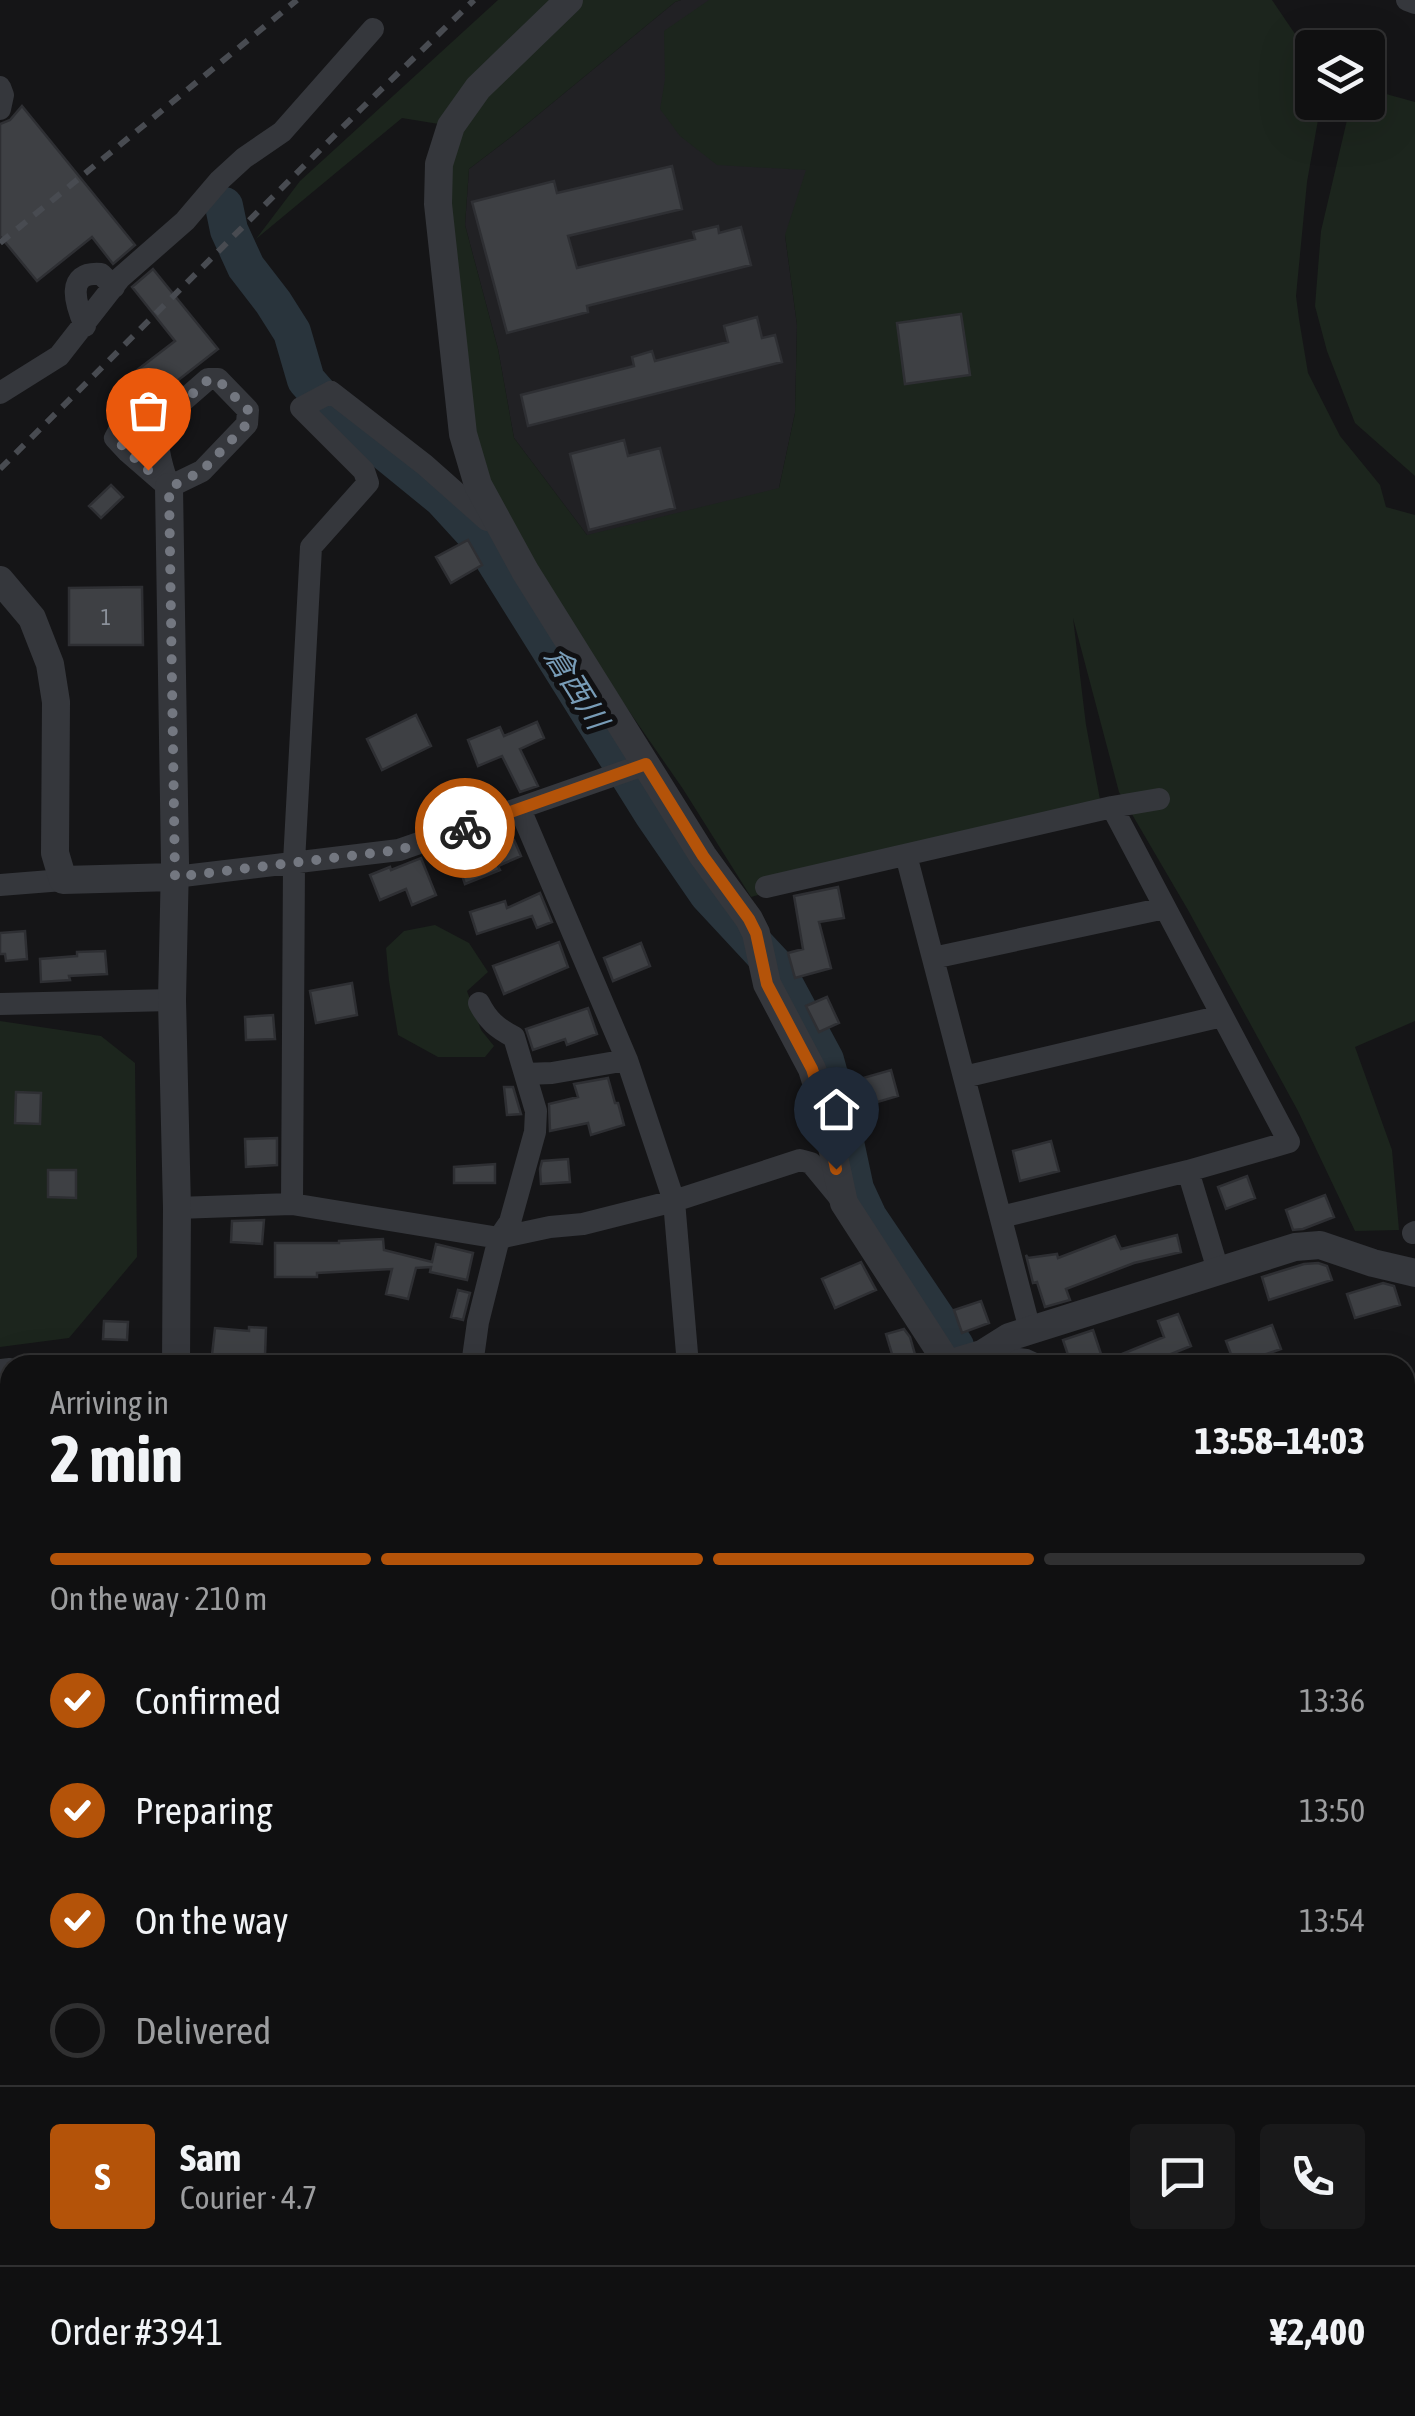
<!DOCTYPE html>
<meta charset="utf-8">
<style>
body{margin:0;font-family:"Asap Condensed","Noto Sans JP",sans-serif;background:#19191a;color:#f1f3f6;height:100vh;display:flex;flex-direction:column;font-size:38px;white-space:nowrap}
*{box-sizing:border-box;margin:0}
p{font-size:32px;color:#9c9d9f}
.icon{flex:none;width:55px;height:55px;fill:none;stroke:currentColor;stroke-width:2;stroke-linecap:round;stroke-linejoin:round}
.map{position:relative;flex:1;overflow:hidden}
.side{position:absolute;left:0px;top:1355px;width:1415px;height:1062px;display:flex;flex-direction:column;background:#101011;border-radius:30px 30px 0 0;box-shadow:0 10px 40px #0002,0 0 0 2px #303031}
.side>*{flex:none}
.controls{position:absolute;left:1295px;top:30px;display:grid;gap:20px}
.controls a{display:grid;place-items:center;width:90px;height:90px;border-radius:10px;background:#101011;box-shadow:0 10px 40px #0002,0 0 0 2px #303031;font-size:50px}
.pin{position:absolute;display:grid;place-items:center;width:85px;height:85px;color:#fff;margin:-102px -42px;border-radius:50% 50% 50% 0;rotate:-45deg;box-shadow:0 0 10px #0007}
.pin .icon{rotate:45deg}
.courier{position:absolute;display:grid;place-items:center;width:100px;height:100px;margin:-50px;border:8px solid #b45309;border-radius:50%;background:#fff;color:#222;box-shadow:0 2px 12px #0007}
.summary em{font-style:normal;font-weight:700}
.summary div{display:flex;flex-direction:column-reverse}
.summary{display:flex;align-items:center;justify-content:space-between;height:170px;padding:0 50px}
h1{font-size:65px;font-weight:700;line-height:75px}
.bar{display:grid;grid-template-columns:repeat(4,1fr);gap:15px 10px;align-content:center;height:120px;padding:0 50px}
.bar i{height:12px;border-radius:8px;background:#303031}
.bar .on{background:#b45309}
.bar p{grid-column:span 4}
.line{display:flex;align-items:center;gap:25px;padding:0 50px;border-top:2px solid #303031}
.line div{flex:1}
.round{display:grid;place-items:center;flex:none;width:105px;height:105px;border-radius:10px;background:#19191a}
ol{padding:0 50px;list-style:none}
li{display:flex;align-items:center;gap:30px;height:110px}
li p{margin-inline-start:auto}
li .icon{padding:10px;border-radius:50%;background:#b45309;color:#fff;stroke-width:4}
li:last-child{color:#9c9d9f}
li i{width:55px;height:55px;border:5px solid #303031;border-radius:50%}
.map>svg:first-child{display:block}
.built{fill:#212124}
.green{fill:#1c251d}
.lines{fill:none;stroke-linecap:round;stroke-linejoin:round}
.river{stroke:#29343c;stroke-width:38}
.building{fill:#3e4044;stroke:#2e2f33;stroke-width:2.5}
.minor{stroke:#35373c;stroke-width:22}
.tertiary{stroke:#35373c;stroke-width:28}
.rail{stroke:#484b51;stroke-width:6;stroke-dasharray:12 10;stroke-linecap:butt}
.done{stroke:#737780;stroke-width:10;stroke-dasharray:0 18}
.route{stroke:#b45309;stroke-width:12}
.labels{text-anchor:middle;stroke-width:10;stroke-linejoin:round;paint-order:stroke}
.number-label{font-size:22px;fill:#8b919b}
.water-label{font-size:30px;font-style:italic;fill:#789cb7;stroke:#101012}
</style>
<div class="map">
<svg width="1415" height="2416" viewBox="0 0 1415 2416">
<rect width="100%" height="100%" fill="#151517"/>
<path class="built" d="M681,0h373l29,191 -74,3 -224,41 12,90 -2,88 -16,75 34,152 -226,-105 -73,-97 -16,-89 -33,-124 4,-56 42,-32 164,-135z"/>
<path class="green" d="M498,0h183l-6,2 -164,135 -42,32 -4,56 33,124 16,89 73,97 192,-47 16,-75 2,-88 -12,-90 21,-65 -89,-5 -37,-29 -20,-27 5,-30 -1,-48 45,-31h563l40,59v43l9,1 -14,79 -11,114 3,23 9,54 32,63 40,49 6,22 29,8v506l-60,26 37,103 7,80 -44,1 -57,-120 -110,-201 -69,-118 -46,-174 13,107 16,85 -238,54 -113,33 -68,-108 -68,-98 -132,-212 -40,-232 8,-121 -49,-8 -146,121 44,-58z
M1368,89l47,13v374l-60,-53 -28,-72 -12,-45 6,-75 30,-128 17,-1z
M435,925l34,18 19,29 -21,19 14,39 13,16 -9,11h-47l-40,-22 -9,-54 -3,-33 18,-17z
M0,1021l101,15 34,27 2,194 -68,81 -69,9z
M10,1887v194l-10,-5v-188z
M1415,2064v116l-10,-2v-108l4,-5z
M1090,2408h80l2,8h-81z"/>
<g class="lines">
<path class="river" d="M224,206l5,24 17,37 27,35 19,30 14,48 22,25 114,93 43,47 168,269 55,80 66,71 51,95 11,40 19,89 13,28 87,129 4,19
M678,2416l2,-8"/>
</g>
<path class="building" d="M22,106l113,139 -22,19 -21,-27 -55,44 -37,-45v-112l10,-4z
M672,166l10,43 -114,27 9,32 118,-29 -2,-7 25,-6 1,7 22,-6 10,38 -164,41 1,6 -81,21 -35,-131 82,-21 3,12z
M153,269l65,80 -78,61 -21,-26 56,-43 -43,-54z
M961,314l9,61 -65,9 -8,-61z
M757,317l5,21 13,-3 7,27 -254,64 -7,-31 113,-29 -2,-9 20,-6 3,10 73,-19 -4,-16z
M624,440l4,16 32,-8 15,60 -86,22 -19,-76z
M111,485l12,12 -22,21 -12,-12z
M468,540l14,25 -31,18 -15,-26z
M142,587l1,58h-74v-57z
M416,715l15,31 -49,24 -15,-31z
M537,722l7,16 -24,11 18,37 -18,6 -18,-36 -24,10 -10,-26 32,-13 4,9z
M514,840l7,16 -23,10 2,4 -35,14 -8,-23z
M421,858l15,37 -24,10 -6,-16 -26,11 -10,-25 20,-8 1,3z
M838,887l6,31 -25,4 12,46 -36,10 -7,-25 15,-4 -9,-53z
M540,893l12,29 -15,6 -5,-12 -55,18 -7,-22 35,-11 2,7z
M25,931l2,28 -21,2 -1,-7h-5v-21z
M559,942l9,25 -64,27 -11,-28z
M641,943l9,23 -37,15 -9,-23z
M105,951l2,23 -38,2 1,4 -29,2 -1,-23 37,-3v-4z
M352,983l5,32 -41,8 -6,-32z
M827,997l12,26 -20,9 -13,-26z
M588,1008l9,26 -30,11 -2,-6 -32,11 -7,-21z
M273,1015l2,24 -29,1 -1,-23z
M891,1070l7,26 -34,10 -8,-26z
M608,1078l7,25h3l6,22 -33,10 -3,-12 -38,8 -1,-27 29,-7 -4,-13z
M504,1087h9l8,27 -14,1z
M16,1092l25,1 -1,31 -25,-1z
M277,1138v27l-31,2 -1,-28z
M1051,1141l8,30 -39,10 -7,-30z
M568,1159l2,23 -29,2 -1,-15 2,-8z
M495,1164v19h-41v-16z
M48,1170h28v28l-28,-1z
M1247,1176l8,22 -29,11 -8,-22z
M1325,1195l9,22 -31,12 -10,1 -7,-20z
M264,1220l-2,24 -31,-2 1,-21z
M1177,1235l4,17 -47,11 -68,26 4,11 -25,7 -8,-25 -4,1 -7,-28 2,3 29,-4 1,4 57,-22 6,13z
M383,1239l1,11 48,12 4,-18 37,9 -6,27 -37,-8 1,-5 -15,1 -8,31 -22,-5 6,-25 -75,4v4h-42v-34h64v-2z
M861,1262l15,28 -41,18 -13,-29z
M1318,1263l9,3 5,14 -63,20 -7,-23 42,-13z
M1383,1283l11,3 6,19 -45,13 -8,-24z
M458,1290l12,3 -7,27 -12,-3z
M981,1301l8,22 -27,10 -8,-23z
M1178,1314l13,32 -47,19h-49l69,-28 -6,-16z
M104,1321l24,1 -1,18 -24,-1z
M1272,1325l9,24 -46,16 -9,-24z
M249,1327l17,1 -1,28 -23,-1 -1,10 -30,-1 4,-36 34,3z
M904,1329l6,8 6,21 -21,6 -9,-30z
M1093,1330l8,24 -30,10 -8,-24z"/>
<g class="lines">
<path class="minor" d="M1407,0l8,3
M0,87l3,8 -3,14
M85,326c-9,-21 -21,-55 16,-52l13,13
M208,379h10l30,31 -1,14 -45,47 -33,16c-23,-65 -8,-66 39,-108z
M0,393l59,-37 61,-78 65,-57 35,-41 24,-22 38,-26 91,-103
M162,424l-41,3 -6,11 13,14 38,33
M520,809l107,251 47,141 14,164
M906,855l124,475
M175,877l224,-27 247,-86
M0,885l63,-5
M766,887l346,-80 47,-8
M933,958l232,-50
M0,1004l172,-4
M525,1074l27,-1 75,-13
M964,1077l258,-61
M1188,1171l30,99
M292,1204l2,-342 17,-315 57,-64 -4,-12 -63,-63 30,-16 94,73 62,55 9,1
M177,1208l115,-4 207,34 51,-11 33,-3 91,-23 126,-41 11,3 33,40
M1001,1217l187,-46 101,-29 -177,-335
M1413,1233l2,-1
M982,1354l44,6 11,5
M472,1365l6,-43 21,-84 11,-16 25,-90 1,-21 -22,-74c-17,-9 -26,-16 -35,-34
M0,1630l10,1
M1405,1670l10,1
M1405,1817h10
M1405,1978h10
M1407,2189l8,25
M0,2199l10,-3
M0,2408l79,8
M1231,2408l3,8
M336,2416l2,-8"/>
<path class="tertiary" d="M569,0l-91,88 -27,38 -12,38 -1,40 25,230 15,51 47,86 178,285 46,63 7,14 11,51 45,85 10,32 22,102 104,161
M169,487l6,376 -3,137 5,208 -1,157
M0,580l32,38 18,46 6,38 -1,151 8,27 112,-3
M945,1365l37,-11 27,-17 286,-90 25,-2 53,18 42,10
M0,1373l10,-1
M0,1725l10,-10
M933,2408v8"/>
<path class="rail" d="M0,243l297,-243
M0,469l363,-362 111,-107"/>
</g>
<g class="lines">
<path class="done" d="M148,470l-20,-18 -13,-14 6,-11 41,-3 1,-4 45,-40h10l30,30 -1,14 -45,47 -33,17 6,389 224,-27 66,-22"/>
<path class="route" d="M465,828l181,-64 57,92 46,63 7,14 11,51 45,85 10,31 14,69"/>
</g>
<g class="labels">
<g class="number-label">
<text x="106" y="625">1</text>
</g>
<g class="water-label">
<text transform="translate(576 688) rotate(58)" y="10">倉西川</text>
</g>
</g>
</svg>
<div class="controls">
<a><svg class="icon" aria-label="layers" viewBox="0 0 24 24"><path d="M12 4l9 5-9 5-9-5zM3 14l9 5 9-5"/></svg></a>
</div>
<div class="pin" style="left:148px;top:470px;background:#ea580c"><svg class="icon" aria-label="bag" viewBox="0 0 24 24"><path d="M5 8h14l-1 12H6zM9 8a3 3 0 0 1 6 0"/></svg></div>
<div class="pin" style="left:836px;top:1169px;background:#1f2937"><svg class="icon" aria-label="home" viewBox="0 0 24 24"><path d="M3 11l9-7 9 7M6 9v11h12V9"/></svg></div>
<div class="courier" style="left:465px;top:828px"><svg class="icon" aria-label="bike" viewBox="0 0 24 24"><circle cx="6" cy="16" r="4"/><circle cx="18" cy="16" r="4"/><path d="M6 16l4-8h5l3 8M10 8l3 8H6M13 5h3"/></svg></div>
<section class="side">
<div class="summary"><div><h1>2 min</h1><p>Arriving in</p></div><em>13:58–14:03</em></div>
<div class="bar"><i class="on"></i><i class="on"></i><i class="on"></i><i></i><p>On the way · 210 m</p></div>
<ol>
<li><svg class="icon" aria-label="check" viewBox="0 0 24 24"><path d="M5 12l5 5 9-10"/></svg>Confirmed<p>13:36</p></li>
<li><svg class="icon" aria-label="check" viewBox="0 0 24 24"><path d="M5 12l5 5 9-10"/></svg>Preparing<p>13:50</p></li>
<li><svg class="icon" aria-label="check" viewBox="0 0 24 24"><path d="M5 12l5 5 9-10"/></svg>On the way<p>13:54</p></li>
<li><i></i>Delivered</li>
</ol>
<div class="line" style="height:180px"><b class="round" style="background:#b45309;color:#fff">S</b><div><b>Sam</b><p>Courier · 4.7</p></div><a class="round"><svg class="icon" aria-label="chat" viewBox="0 0 24 24"><path d="M4 5h16v11H9l-5 4z"/></svg></a><a class="round"><svg class="icon" aria-label="phone" viewBox="0 0 24 24"><path d="M5 4h4l2 5-3 2q2 4 5 5l2-3 5 2v4C11 20 4 13 5 4z"/></svg></a></div>
<div class="line" style="height:130px"><div>Order #3941</div><b>¥2,400</b></div>
</section>
</div>
